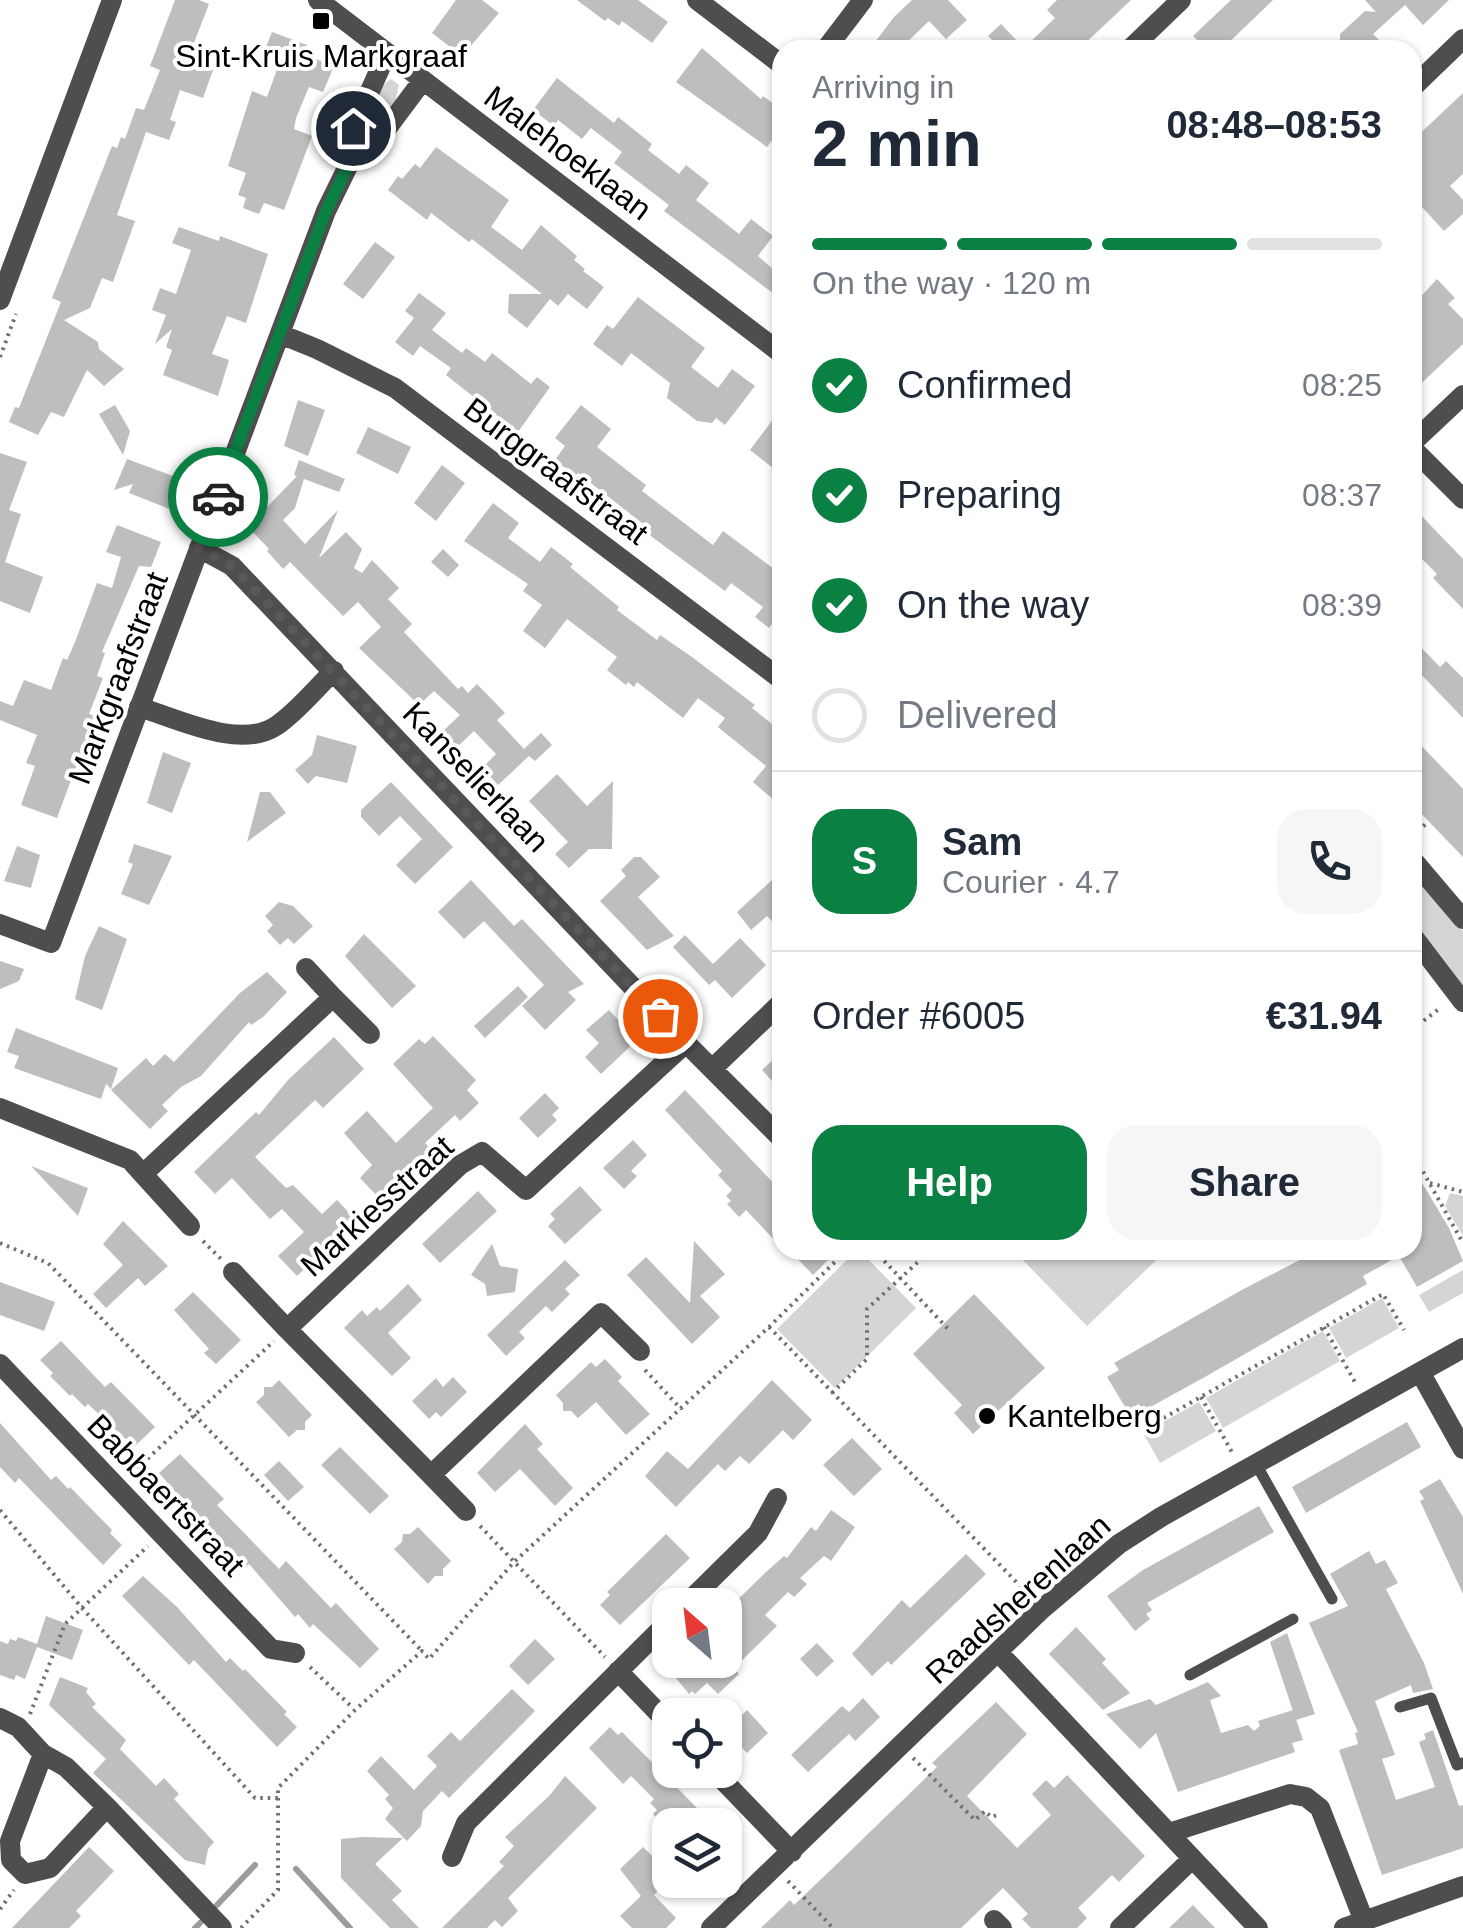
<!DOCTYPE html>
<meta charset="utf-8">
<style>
body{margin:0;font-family:Arial,sans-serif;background:#f6f6f7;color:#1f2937;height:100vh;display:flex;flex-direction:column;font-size:38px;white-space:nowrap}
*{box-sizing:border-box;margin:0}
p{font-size:32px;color:#747a83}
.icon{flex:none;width:55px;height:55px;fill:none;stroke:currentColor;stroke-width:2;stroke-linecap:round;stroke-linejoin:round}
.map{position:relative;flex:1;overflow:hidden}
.side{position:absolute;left:772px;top:40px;width:650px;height:1220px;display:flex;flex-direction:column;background:#fff;border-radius:30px;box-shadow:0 2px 8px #0004}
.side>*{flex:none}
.needle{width:65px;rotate:332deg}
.buttons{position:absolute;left:652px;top:1588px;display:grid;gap:20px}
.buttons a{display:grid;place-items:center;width:90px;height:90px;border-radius:20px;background:#fff;box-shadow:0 2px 8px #0004;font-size:50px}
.pin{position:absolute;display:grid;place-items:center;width:85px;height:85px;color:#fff;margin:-42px;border:5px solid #fff;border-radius:50%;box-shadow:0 2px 10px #0007}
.courier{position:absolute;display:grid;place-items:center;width:100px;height:100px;margin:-50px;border:8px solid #0b8043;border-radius:50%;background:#fff;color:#222;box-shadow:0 2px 12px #0007}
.headline em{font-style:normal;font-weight:700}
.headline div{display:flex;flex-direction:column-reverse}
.headline{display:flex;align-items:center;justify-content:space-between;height:170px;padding:0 40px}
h1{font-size:65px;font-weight:700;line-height:75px}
.bar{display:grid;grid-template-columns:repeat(4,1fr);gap:15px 10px;align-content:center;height:120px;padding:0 40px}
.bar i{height:12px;border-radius:8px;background:#e0e1e3}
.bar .active{background:#0b8043}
.bar p{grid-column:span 4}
.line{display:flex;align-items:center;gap:25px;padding:0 40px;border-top:2px solid #e0e1e3}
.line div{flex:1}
.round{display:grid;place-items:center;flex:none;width:105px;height:105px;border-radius:30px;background:#f6f6f7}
ol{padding:0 40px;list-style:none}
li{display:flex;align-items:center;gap:30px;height:110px}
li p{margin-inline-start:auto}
li .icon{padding:10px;border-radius:50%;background:#0b8043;color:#fff;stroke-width:4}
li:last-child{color:#747a83}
li i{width:55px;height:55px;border:5px solid #e0e1e3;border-radius:50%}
.primary-button{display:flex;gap:20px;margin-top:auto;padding:20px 40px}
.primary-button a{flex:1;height:115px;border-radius:30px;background:#0b8043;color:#fff;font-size:40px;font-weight:700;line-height:115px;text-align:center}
.primary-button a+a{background:#f6f6f7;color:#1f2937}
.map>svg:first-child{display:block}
.green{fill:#d5d5d5}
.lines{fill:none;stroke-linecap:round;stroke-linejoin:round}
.stream{stroke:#9c9c9c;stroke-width:6}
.building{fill:#bebebe}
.path{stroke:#707070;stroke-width:4;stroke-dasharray:2.5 5;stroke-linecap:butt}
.service{stroke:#4e4e4e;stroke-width:11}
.minor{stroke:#4e4e4e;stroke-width:20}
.tertiary{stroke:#4e4e4e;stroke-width:20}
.done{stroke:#595959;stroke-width:10;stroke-dasharray:0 18}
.route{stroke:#0b8043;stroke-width:12}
.poi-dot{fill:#000;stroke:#fff;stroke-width:4}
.labels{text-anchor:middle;stroke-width:8;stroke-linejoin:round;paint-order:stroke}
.poi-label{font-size:32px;fill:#000;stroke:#fff}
.street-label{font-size:32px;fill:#000;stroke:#fff}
</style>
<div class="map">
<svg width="1463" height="1928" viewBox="0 0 1463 1928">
<rect width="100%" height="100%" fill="#fff"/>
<path class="green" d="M391,79l8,6 -4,18 -28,38 -6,3c1,-23 11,-52 30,-65z
M1413,873l50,58v56l-50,-66z
M1450,1193l13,3v40l-18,-30z
M1013,1250h154l-80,76z
M853,1254h10l53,54 -81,80 -58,-59z
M1463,1270v23l-34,19 -10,-17z
M1382,1298l17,30 -53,30 -17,-30z
M1323,1331l17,30 -117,67 -17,-30z
M1199,1402l17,29 -56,32 -17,-30z"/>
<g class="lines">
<path class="stream" d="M296,1869l54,59
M217,1905l38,-40
M195,1928l5,-5"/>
</g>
<path class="building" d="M175,0h24l10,4 -22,57 26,9 -10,28 -23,-8 -10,30 6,2 -7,18 -23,-8 -29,83 18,6 -22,61 -11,-4 -12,30 -26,12 34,22 1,7 25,20 -20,17 -17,-16 -23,47 -13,-5 -13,23 -29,-13 6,-15 4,1 42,-106 -9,-4 60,-152 5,2 4,-11 4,2 11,-31 8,2 16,-40 -10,-4z
M456,0h26l17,13 -37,43 -30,-23z
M577,0h61l30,22 -16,21 -30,-22 -3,5 -11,-8 -3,3z
M912,0h36l19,20 -21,19 -17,-18 -30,29h-30l25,-33z
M1057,0h74l-53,50h-76l-14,-14 13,-12 23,24 31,-30 -8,-8z
M1231,0h42l-52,50h-14l-14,-14z
M1365,0h84l-26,25 -18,-20 -32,29 16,16h-40l-9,-10v-6l25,-23 11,1z
M272,32l35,13 -4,9 31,12 -11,26 -14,-5 -13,31 -2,11 18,7 -28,74 -20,-7 -5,11 -16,-6 3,-10 -8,-3 8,-22 -18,-7 24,-75 15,6 16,-44 -17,-6z
M702,48l59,51 2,-3 19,14v17l-15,20 -91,-65z
M557,78l57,45 4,-6 34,27 -4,6 31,24 7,-9 23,18 -13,17 43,34 12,-15 22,17 -15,20 24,21v23l-118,-89 5,-6 -55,-42 8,-11 -31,-24 -9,11 -24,-19 -4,6 -21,-16z
M1463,93v81l-13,12 13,14v14l-19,17 -32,-35v-55z
M436,147l73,53 -18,27 31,23 19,-25 36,31 -3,4 11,9 -2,2 21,16 -17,22 -19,-15 -10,12 -8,-7 -23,29 -19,-15 1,-19h33l-70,-55 -3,3 -38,-29 -4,7 -39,-30 10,-14 4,3 13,-15 5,4z
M179,227l40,14 1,-5 48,18 -22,69 -19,-7 -15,38 17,6 -11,36 -55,-21 9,-25 -6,-3 6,-18 -17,15 11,-29 -14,-5 8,-22 16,6 15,-44 -19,-7z
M375,242l20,15 -32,42 -20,-15z
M1437,279l18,19 -7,6 15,15v25l-51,48v-86z
M419,293l27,20 -14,17 30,23 4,-5 19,14 7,-9 39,31 6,-7 13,10 -32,45 -72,-57 5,-7 -31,-22 -7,10 -18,-14 19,-24 -9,-7z
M638,297l67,51 -14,19 27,21 14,-19 23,17 -30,39 -9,-7 -4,5 -15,-2 -30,-23 3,-15 -39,-30 -9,13 -29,-22 14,-19 6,4z
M298,400l27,10 -17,46 -24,-10z
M115,405l15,26 -7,24 -24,-41z
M581,405l30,24 -14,18 49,38 -4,6 71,54 10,-14 59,44v36l-13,17 -14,-11 8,-10 -32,-24 -6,8 -81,-60 3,-4 -69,-54 -3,3 -20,-16 10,-14 -10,-8z
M782,407v68l-32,-25z
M368,427l43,20 -13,27 -42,-21z
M0,453l27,9 -18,48 12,4 -16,48 38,15 -13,36 -30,-12z
M127,459l57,21 -12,30 -43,-17 4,-9 -19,6z
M299,460l46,19 -6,13 -35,-13 -9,29 -12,12 22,24 33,-34 -19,48 27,-26 16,17 -8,19 8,5 10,-13 27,28 -11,11 24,25 -8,8 54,57 4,-3 6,7 9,-9 28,29 -8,7 27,29 17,-16 11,12 -17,16 -6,-5 -31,29 -16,-17 14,-14 -22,-23 -19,18 -14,-16 19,-18 -26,-24 -15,14 -60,-57 22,-21 -23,-25 -15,14 -53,-54 -7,7 -16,-18 2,-2 -21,-22 49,-51 -3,-1z
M442,465l23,18 -29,38 -22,-18z
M493,503l26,20 -11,15 32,24 11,-15 22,17 -3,3 49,40 -2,3 40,30 3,-5 32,22 63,48 -3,3 30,24v75l-29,-25 13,-16 -48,-39 7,-9 -27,-20 -15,20 -46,-36 -3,5 -6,-5 -2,3 -19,-15 10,-13 -50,-38 -22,29 -22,-17 19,-26 -19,-14 5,-7 -64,-43z
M1412,506l51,53v50l-30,-31 4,-4 -25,-25z
M117,525l44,17 -10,25 -12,-1 -37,86 3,1 -8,23 6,2 -14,36 6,2 -38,102 -36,-13 14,-39 -9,-3 11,-28 -37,-15v-19l13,5 11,-26 27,10 12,-32 4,2 8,-18 22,-59 15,5 9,-31 -15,-5z
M443,549l16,16 -11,12 -17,-15z
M1412,638l28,29 6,-6 17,17v40l-51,-53z
M317,735l40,11 -10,37 -31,-7 -8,8 -13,-14 17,-15z
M1412,736l51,53v68l-51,-53z
M163,752l28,11 -19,50 -25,-10z
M557,774l30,32 26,-25 -1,68h-23l-20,19 -14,-14 13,-12 -39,-41z
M391,782l62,65 -38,37 -19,-19 26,-26 -22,-23 -21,20 -18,-19v-7z
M260,792h10l16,21 -39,29z
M134,844l38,12 -23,49 -28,-11 12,-30 -5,-2z
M17,846l23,9 -9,33 -27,-7z
M634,857h7l19,20 -22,20 36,39 -27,14 -47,-49 26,-25 -5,-6z
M471,880l43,46 8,-7 62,65 -16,8 8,8 -31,30 -23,-24 22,-21 -60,-64 -20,18 -26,-27z
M772,880l10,12v40l-15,-16 -16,14 -14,-18z
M279,902l14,4 20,20 -19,18 -6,-6 -8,7 -13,-14 6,-6 -8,-9z
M99,926l28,13 -25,71 -27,-11 10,-43z
M364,934l52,52 -24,22 -47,-52z
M685,935l28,29 27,-26 26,27 -34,33 -17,-18 -6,5 -36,-38z
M0,961l24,8 -5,12 -19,8z
M267,972l20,20 -24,25 -12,8 -2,-3 -48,54 -20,11 -19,18 6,6 -18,18 -39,-39 35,-32 7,8 12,-12 9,8 66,-69z
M518,986l10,11 -43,41 -11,-12z
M609,1010l28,30 -36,34 -16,-17 14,-14 -13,-13z
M16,1028l102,40 -7,21 -5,-5 -5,15 -87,-31 5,-12 -12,-4z
M433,1036l43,44 -9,10 12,13 -19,18 -5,-6 -30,28 6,6 -52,49 -19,-20 12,-13 -28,-32 23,-22 29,32 37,-35 -40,-44 26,-25 6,5z
M334,1037l30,32 -41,39 -8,-8 -60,57 31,31 7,-3 29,29 15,-14 19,20 -59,56 -19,-20 26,-24 -22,-23 -12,10 -38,-41 -17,16 -21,-22 62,-60 3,3 29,-35z
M782,1051v41l-20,-22z
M685,1090l97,102v56l-36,-38 -7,7 -12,-13 4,-3 -5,-5 6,-6 -14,-15 4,-4 -57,-61z
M545,1093l14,15 -7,7 5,5 -19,18 -19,-20z
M633,1140l14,15 -16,16 6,5 -13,13 -21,-21z
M31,1166l57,22 -10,28z
M1412,1166l37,62 14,33 -46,26 -18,-31 -36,20 4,8 -164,94 -60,33 -4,-7 -12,6 -20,-33 12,-7 -5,-7 124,-71 81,-42h93z
M580,1186l22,24 -37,34 -17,-18 7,-7 -5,-5z
M478,1191l19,20 -57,52 -18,-19z
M123,1221l45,45 -23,20 -7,-8 -32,30 -13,-14 30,-29 -20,-21z
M694,1241l31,33 -25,22 20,21 -28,27 -65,-69 19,-18 44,46z
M492,1244l8,22 18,3 -3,23 -28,4 -2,-12 -14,-9z
M789,1250h33l8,8 -17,17z
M565,1260l15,15 -15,14 5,5 -18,18 -6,-6 -27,26 6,6 -19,18 -19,-21z
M0,1282l55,20 -11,29 -44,-16z
M408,1284l14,16 -34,33 23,25 -19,18 -48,-48 18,-18 5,6 10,-9 3,4z
M193,1292l48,48 -25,24 -12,-11 5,-4 -35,-39z
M974,1294l71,74 -72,66 -19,-21 8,-8 -49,-51z
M61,1341l44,46 6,-5 44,45 -21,20 -46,-43 -3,3 -13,-13 -2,2 -20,-20 3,-3 -13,-13z
M605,1359l17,18 -4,4 32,33 -24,21 -30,-33 -18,16 -7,-7h-8v-8l-7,-8 35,-33 5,5z
M453,1377l14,15 -26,25 -5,-5 -7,7 -17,-18 24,-23 7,9z
M279,1380l33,35 -7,7v8h-8l-8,7 -33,-35 8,-7v-8h8z
M772,1380l40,40 -19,20 -10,-10 -34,34 -9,-8 -15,15 -7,-7 -42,43 -31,-31 22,-25 21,18z
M1407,1422l14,25 -115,66 -14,-26z
M0,1423l51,57 5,-4 12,13 2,-2 42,43 -2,3 12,12 -19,20 -84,-87 -4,5 -15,-16z
M525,1424l18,20 -6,5 36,39 -18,18 -35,-37 -25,23 -18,-19z
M852,1438l30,31 -28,27 -31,-31z
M340,1447l49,49 -19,18 -49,-49z
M180,1454l44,45 -7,6 62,64 7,-8 45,47 5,-5 43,46 -19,19 -47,-44 -3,4 -12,-14 -3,3 -46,-53 -7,7 -35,-32 3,-2 -12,-13 3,-3 -42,-48z
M279,1461l25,26 -16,14 -24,-26z
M1440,1479l23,38v77l-43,-93 4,-2 -5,-8z
M1259,1506l15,26 -127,71 5,7 -6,4 4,5 -15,12 -28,-35 36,-26z
M831,1510l24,17 -24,34 -7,-5 -24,22 7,6 -13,13 -6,-5 -23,23 12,11 -43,42 5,6 -21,20 -11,-11 -12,11 -3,-3 -3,3 -19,-23 10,-11h45v-48l41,-40 18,-16 3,2 24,-31 5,4z
M418,1527l33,34 -8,8v7h-8l-7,8 -34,-35 8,-7 1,-8h7z
M666,1534l24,24 -70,67 -20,-20 10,-10 -3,-3z
M1369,1551l7,13 9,-4 13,23 -12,6 38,74 9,26 -20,4 -2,-8 -36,16 20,54 -13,4 14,41 39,-13 -16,-45 7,-3 -2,-5 9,-4 26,76 4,-1v43l-81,27 -43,-125 19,-6 -3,-11 3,-1 -49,-109 39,-17 -18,-32z
M966,1554l20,20 -95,91 -3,-4 -16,15 -20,-22 50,-54 8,8z
M143,1576l34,31 49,55 4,-4 13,13 2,-2 42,43 -3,2 13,13 -20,20 -83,-87 -5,5 -67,-69z
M46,1616l37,14 -11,30 -35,-13 -12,32 -9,-4 -2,5 -14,-5v-34l8,3 2,-5 6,2 2,-4 19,7z
M1076,1627l30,32 -4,4 28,30 -27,17 -54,-56z
M1287,1633l28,81 -19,6 -26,-78z
M535,1639l20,20 -27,26 -19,-19z
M817,1643l17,18 -17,16 -17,-18z
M60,1677l28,11 -2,4 10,12 -4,3 34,33 -6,9 36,37 8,-8 15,16 -5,5 40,43 -6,7 -3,16 -20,-5 -92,-87 13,-14 -57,-54z
M1208,1682l13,14 -11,4 11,33 27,-8 6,6 6,-5 -2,-5 35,-11 10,30 -11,3 3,9 -117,40 -22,-59 -16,16 -34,-35 44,-15 6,6z
M512,1689l23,22 -86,87 -7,-7 -19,20 -2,15 -14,15 -22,-22 8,-11 -8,-9 4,-4 -22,-24 14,-15 33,34 23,-24 -10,-10 24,-24 9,9z
M863,1698l17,19 -25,24 -6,-7 -41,38 -17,-17 51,-49 7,6z
M996,1702l31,32 -60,62 50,52 34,-33 -19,-21 14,-14 8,8 13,-13 78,81 -26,26 -7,-7 -34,33 9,10 -10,10h-46l-9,-9 6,-5 -25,-26 -42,40h-200l29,-28 4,5 44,-42 99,-96 -5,-4z
M747,1710l21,23 -21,20 -21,-22z
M610,1727l8,8 4,-3 76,77 -16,16h-19l-10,-11 4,-4 -7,-7 4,-4 -23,-23 -8,8 -34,-36z
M565,1776l32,32 -89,90 10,13 -16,16 -7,-7 -8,8h-45l62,-62 -5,-4 15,-16 -9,-9 45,-42z
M363,1837l40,1 -28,26 27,27 -10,9 27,28h-29l-49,-50v-39z
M89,1847l25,24 -38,40 5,5 -12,12h-57z
M643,1847l27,26v6l-16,16 22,23 -10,10h-34l-12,-12 21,-20 -21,-27z
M1193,1905l22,23h-46z"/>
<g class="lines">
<path class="path" d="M0,357l16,-43
M1412,836l16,-14
M1412,907l10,10
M1412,1030l28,-22
M1412,1152l51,91
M1430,1183l33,9
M203,1241l18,18
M0,1243l48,20 374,388
M874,1250l74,79
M769,1327l258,266
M1324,1327l32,57
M645,1370l36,39
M832,1393l35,-34v-50l64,-59
M1201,1397l32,57
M1144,1429l239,-135 21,36
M131,1474l143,-133
M0,1510l82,98 173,190h23
M480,1526l125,131
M310,1667l43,41
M30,1714l35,-90 83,-78
M913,1758l62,62 10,-9 6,6 6,-2
M788,1881l45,47
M0,1909l14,-19
M241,1928l37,-38v-102l77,-78 67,-59 7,8 85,-97 255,-235 78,-77"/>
<path class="service" d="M1256,1464l76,135
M1190,1675l103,-56
M1400,1707l31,-9 26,67 6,-2"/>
<path class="minor" d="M318,0l464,354
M697,0l85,65
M825,50l38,-50
M1129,50l52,-50
M1412,88l51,-49
M350,162l23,-15 50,-67
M280,334l37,15 78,39 387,292
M1412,443l51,-48
M1412,448l51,51
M199,548l33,18 454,477 96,96
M139,707c39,12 101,43 137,19 21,-14 39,-37 58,-55
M1412,859l51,60
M0,924l51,19 275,-732 24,-49 3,-33 34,-76
M1412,935l51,67
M333,997l37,37
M713,1068l69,-66
M0,1108l130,52 60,66
M143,1174l190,-177 -27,-29
M233,1272l54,57 173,-164 22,-13 44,38 160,-147
M287,1329l144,146
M0,1364l271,285 24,4
M1420,1372l43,77
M466,1511l-35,-36 170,-162 39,38
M685,1605l73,-72 19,-35
M998,1652l260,276
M618,1671l52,54
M0,1718l18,9 25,27
M713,1770l79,82
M107,1807l-57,61 -25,6 -14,-14 -1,-19 33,-87 23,13 41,40 115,121
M1169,1833l121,-39 16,3 14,11 44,113
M452,1857l14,-34 204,-203
M994,1920l8,8
M711,1928l331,-319 77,-65 42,-27 302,-169
M1120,1928l71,-68
M1344,1928l119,-42"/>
<path class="tertiary" d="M0,300l112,-300"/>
</g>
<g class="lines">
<path class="done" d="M218,497l-19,51 33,18 428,450"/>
<path class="route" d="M218,497l108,-286 24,-49 3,-34"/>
</g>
<g class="poi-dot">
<rect x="311" y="11" width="20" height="20" rx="5"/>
<circle cx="987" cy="1416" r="10"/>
</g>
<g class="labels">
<g class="poi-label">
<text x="321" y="67">Sint-Kruis Markgraaf</text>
<text x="1007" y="1427" text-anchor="start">Kantelberg</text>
</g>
<g class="street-label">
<text transform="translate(568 153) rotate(37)" y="11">Malehoeklaan</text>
<text transform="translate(556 471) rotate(37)" y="11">Burggraafstraat</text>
<text transform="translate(118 678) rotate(-69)" y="11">Markgraafstraat</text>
<text transform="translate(476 777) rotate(46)" y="11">Kanselierlaan</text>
<text transform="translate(377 1206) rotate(-42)" y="11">Markiesstraat</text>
<text transform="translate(166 1495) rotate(46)" y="11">Babbaertstraat</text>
<text transform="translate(1018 1599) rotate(-42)" y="11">Raadsherenlaan</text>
</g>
</g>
</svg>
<div class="buttons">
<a><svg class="needle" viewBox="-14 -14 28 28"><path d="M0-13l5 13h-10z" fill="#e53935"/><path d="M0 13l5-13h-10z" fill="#747a83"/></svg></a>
<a><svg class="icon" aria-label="locate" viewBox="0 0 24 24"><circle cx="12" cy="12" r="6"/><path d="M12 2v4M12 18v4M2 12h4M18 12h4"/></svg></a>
<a><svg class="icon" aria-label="layers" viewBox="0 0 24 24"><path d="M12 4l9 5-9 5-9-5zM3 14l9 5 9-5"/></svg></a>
</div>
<div class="pin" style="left:660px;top:1016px;background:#ea580c"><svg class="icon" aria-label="bag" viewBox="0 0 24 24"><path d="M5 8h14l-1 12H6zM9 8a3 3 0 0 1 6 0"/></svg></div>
<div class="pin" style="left:353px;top:128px;background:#1f2937"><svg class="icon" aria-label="home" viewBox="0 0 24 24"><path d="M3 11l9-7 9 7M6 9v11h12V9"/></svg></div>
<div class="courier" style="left:218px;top:497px"><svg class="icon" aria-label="car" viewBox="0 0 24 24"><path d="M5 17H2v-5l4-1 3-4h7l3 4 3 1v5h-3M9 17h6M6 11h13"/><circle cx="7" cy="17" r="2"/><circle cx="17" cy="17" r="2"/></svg></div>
<section class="side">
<div class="headline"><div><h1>2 min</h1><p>Arriving in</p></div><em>08:48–08:53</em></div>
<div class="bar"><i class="active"></i><i class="active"></i><i class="active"></i><i></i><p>On the way · 120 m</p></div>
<ol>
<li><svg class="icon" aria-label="check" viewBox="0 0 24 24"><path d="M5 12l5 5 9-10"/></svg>Confirmed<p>08:25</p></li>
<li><svg class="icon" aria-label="check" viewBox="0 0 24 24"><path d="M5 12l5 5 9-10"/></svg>Preparing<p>08:37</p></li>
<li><svg class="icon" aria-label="check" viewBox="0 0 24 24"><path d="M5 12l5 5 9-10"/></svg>On the way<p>08:39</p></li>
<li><i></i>Delivered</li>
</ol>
<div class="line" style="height:180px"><b class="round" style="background:#0b8043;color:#fff">S</b><div><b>Sam</b><p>Courier · 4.7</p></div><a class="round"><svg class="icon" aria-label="phone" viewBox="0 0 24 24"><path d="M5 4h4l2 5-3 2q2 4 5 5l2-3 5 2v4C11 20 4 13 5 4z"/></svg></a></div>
<div class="line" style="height:130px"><div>Order #6005</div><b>€31.94</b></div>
<div class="primary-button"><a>Help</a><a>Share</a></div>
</section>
</div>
